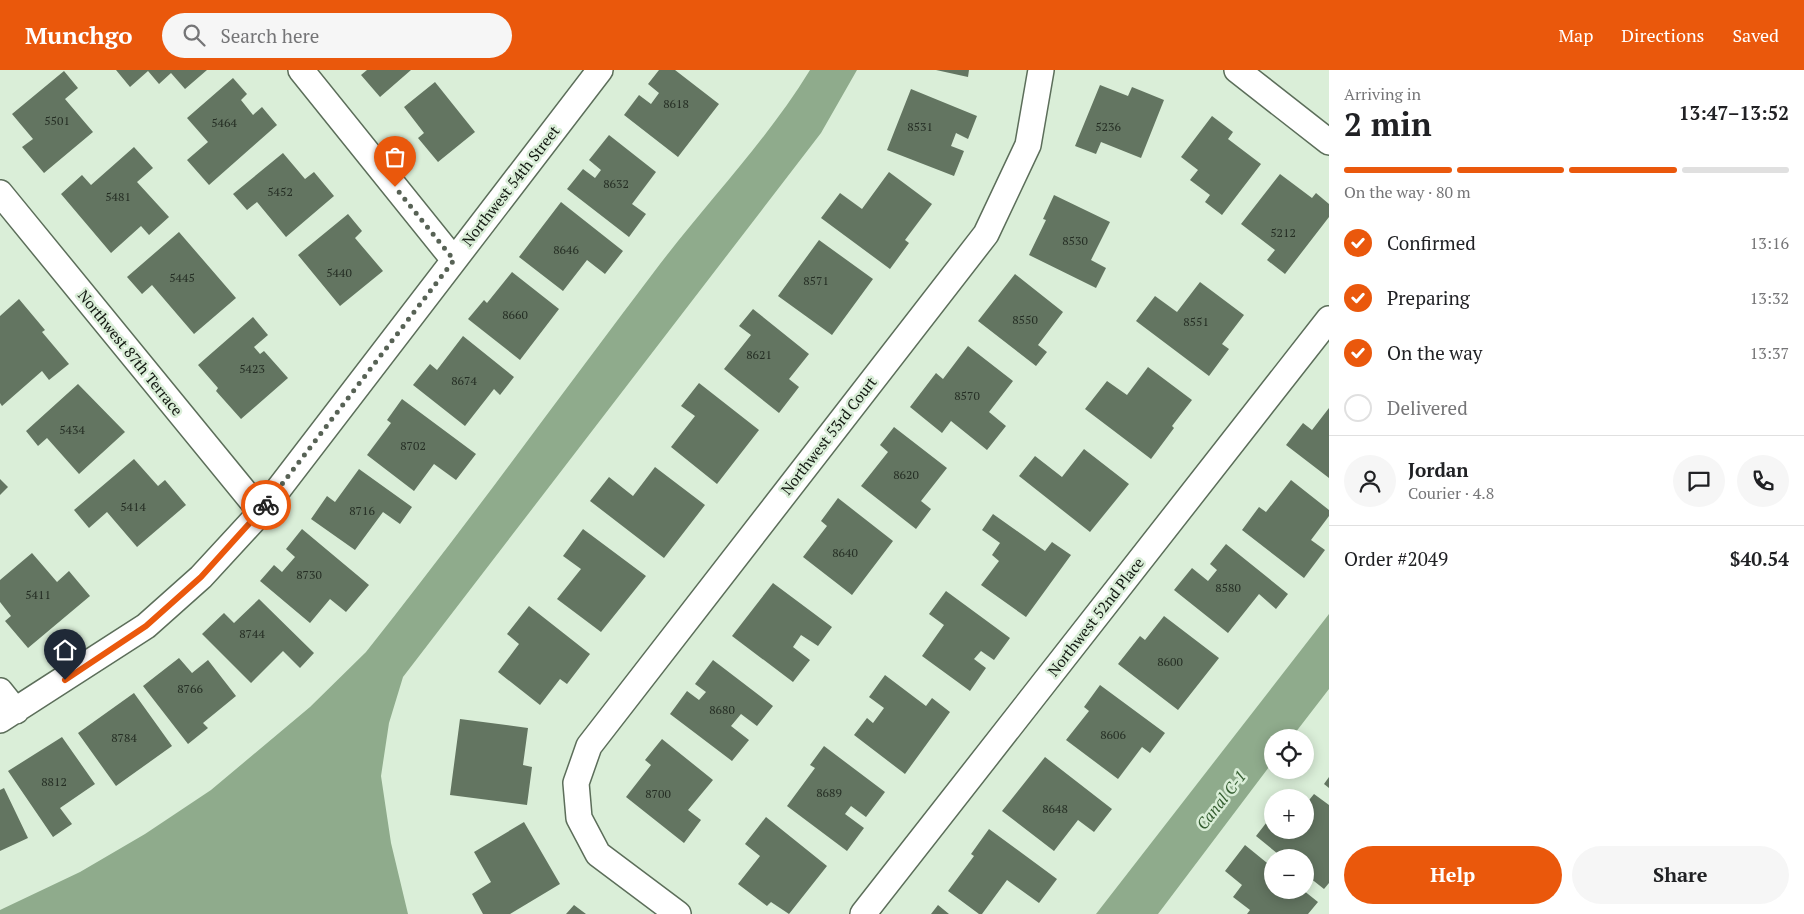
<!DOCTYPE html>
<meta charset="utf-8">
<style>
body{margin:0;font-family:"PT Serif",serif;background:#f6f6f6;color:#202124;height:100vh;display:flex;flex-direction:column;font-size:19px;white-space:nowrap}
*{box-sizing:border-box;margin:0}
p{font-size:16px;color:#757577}
.icon{flex:none;width:28px;height:28px;fill:none;stroke:currentColor;stroke-width:2;stroke-linecap:round;stroke-linejoin:round}
.map{position:relative;flex:1;overflow:hidden}
.sheet{display:flex;flex-direction:column;background:#fff;width:475px}
.sheet>*{flex:none}
.buttons{position:absolute;left:1264px;top:659px;display:grid;gap:10px}
.buttons a{display:grid;place-items:center;width:50px;height:50px;border-radius:50%;background:#fff;box-shadow:0 2px 12px #0003;font-size:25px}
.pin{position:absolute;display:grid;place-items:center;width:42px;height:42px;color:#fff;margin:-51px -21px;border-radius:50% 50% 50% 0;rotate:-45deg;box-shadow:0 0 5px #0007}
.pin .icon{rotate:45deg}
.courier{position:absolute;display:grid;place-items:center;width:50px;height:50px;margin:-25px;border:4px solid #ea580c;border-radius:50%;background:#fff;color:#222;box-shadow:0 1px 6px #0007}
.head em{font-style:normal;font-weight:800}
.head div{display:flex;flex-direction:column-reverse}
.head{display:flex;align-items:center;justify-content:space-between;height:85px;padding:0 15px}
h1{font-size:32px;font-weight:800;line-height:38px}
.bar{display:grid;grid-template-columns:repeat(4,1fr);gap:8px 5px;align-content:center;height:60px;padding:0 15px}
.bar i{height:6px;border-radius:4px;background:#e0e0e0}
.bar .active{background:#ea580c}
.bar p{grid-column:span 4}
.line{display:flex;align-items:center;gap:12px;padding:0 15px;border-top:1px solid #e0e0e0}
.line div{flex:1}
.round{display:grid;place-items:center;flex:none;width:52px;height:52px;border-radius:26px;background:#f6f6f6}
ol{padding:0 15px;list-style:none}
li{display:flex;align-items:center;gap:15px;height:55px}
li p{margin-inline-start:auto}
li .icon{padding:5px;border-radius:50%;background:#ea580c;color:#fff;stroke-width:4}
li:last-child{color:#757577}
li i{width:28px;height:28px;border:2px solid #e0e0e0;border-radius:50%}
.button{display:flex;gap:10px;margin-top:auto;padding:10px 15px}
.button a{flex:1;height:58px;border-radius:30px;background:#ea580c;color:#fff;font-size:20px;font-weight:800;line-height:58px;text-align:center}
.button a+a{background:#f6f6f6;color:#202124}
header{display:flex;align-items:center;gap:30px;box-sizing:border-box;height:70px;padding:0 25px;background:#ea580c;color:#fff}
header strong{font-size:24px}
nav{display:flex;gap:28px;margin-inline-start:auto;font-size:18px}
.search{width:350px;height:45px;background:#f6f6f6;display:flex;align-items:center;gap:12px;box-sizing:border-box;padding:0 18px;border-radius:28px;color:#757577;font-size:19px}
main{display:flex;flex:1;min-height:0}
.map>svg:first-child{display:block}
.water{fill:#8fab8c}
.building{fill:#637561}
.lines{fill:none;stroke-linecap:round;stroke-linejoin:round}
.minor-casing{stroke:#5c6e5a;stroke-width:28}
.minor{stroke:#fff;stroke-width:25}
.done{stroke:#576255;stroke-width:5;stroke-dasharray:0 9}
.route{stroke:#ea580c;stroke-width:6}
.labels{text-anchor:middle;stroke-width:5;stroke-linejoin:round;paint-order:stroke}
.number-label{font-size:12px;fill:#252e24}
.street-label{font-size:15px;fill:#10160f;stroke:#daeed8}
.water-label{font-size:16px;font-style:italic;fill:#355e31;stroke:#daeed8}
</style>
<header>
<strong>Munchgo</strong>
<div class="search"><svg class="icon" aria-label="search" viewBox="0 0 24 24"><circle cx="10" cy="10" r="6"/><path d="M15 15l6 6"/></svg>Search here</div>
<nav><a>Map</a><a>Directions</a><a>Saved</a></nav>
</header>
<main>
<div class="map">
<svg width="1329" height="844" viewBox="0 0 1329 844">
<rect width="100%" height="100%" fill="#daeed8"/>
<path class="water" d="M810,0h47l-36,63 -418,544 -14,46 -8,53 10,67 17,71h-408v-4l80,-38 65,-38 66,-44 99,-83 56,-55c101,-127 196,-259 294,-388 50,-65 107,-124 150,-194z
M1329,544v75l-37,48 -20,1v25l-114,151h-62z"/>
<path class="building" d="M116,0h91l-22,19 -14,-16 -12,11 -11,-13 -18,16z
M367,0h44l-31,27 -19,-22z
M659,0h16l44,34 -41,53 -54,-42 15,-20 12,9 8,-11 -11,-9z
M936,0h33l-1,7z
M64,1l14,17 -13,11 28,33 -49,41 -22,-26 11,-8 -21,-25z
M233,8l14,16 -6,6 12,15 9,-8 15,18 -68,60 -22,-25 21,-18 -21,-24z
M435,12l40,50 -37,30 -20,-24 6,-5 -20,-26z
M1100,15l28,11 4,-9 32,13 -23,58 -40,-16 -5,12 -21,-8z
M911,19l66,27 -9,23 -12,-6 -5,13 13,5 -10,25 -67,-26z
M1212,46l21,16 -5,7 33,25 -39,51 -17,-13 5,-7 -20,-15 8,-10 -17,-13z
M609,65l47,37 -24,32 14,10 -17,23 -62,-48 16,-20 12,9 6,-8 -12,-10z
M134,77l19,21 -16,14 32,35 -20,18 -8,-9 -30,27 -50,-59 21,-19 9,10z
M283,83l22,26 9,-7 20,24 -48,41 -29,-35 -10,8 -14,-16z
M889,102l43,32 -27,36 4,3 -19,26 -69,-51 19,-25 22,16z
M1280,104l32,24 4,-5 13,11v13l-44,57 -18,-14 8,-10 -34,-26z
M1054,125l56,27 -19,38 15,8 -10,20 -67,-33 17,-35 -3,-1z
M561,132l62,49 -18,23 -18,-14 -24,31 -44,-34z
M348,144l14,17 -7,7 28,33 -43,35 -42,-51z
M179,162l57,66 -42,36 -42,-49 -10,9 -15,-17z
M819,170l54,39 -41,56 -54,-39z
M512,202l47,37 -39,51 -52,-41 16,-19 3,3z
M1015,204l48,38 -25,33 9,7 -11,14 -58,-45z
M1200,212l44,33 -22,29 7,5 -20,27 -73,-55 19,-25 22,16z
M19,229l26,31 -3,2 27,32 -20,16 -7,-9 -40,35 -2,-3v-87z
M753,239l56,45 -20,25 10,8 -20,26 -55,-44 27,-34 -12,-9z
M253,247l15,18 -14,12 6,7 4,-3 24,27 -47,41 -25,-28 2,-3 -20,-23z
M463,266l51,41 -14,18 -6,-6 -29,37 -52,-41 17,-21 7,6z
M968,276l45,35 -24,31 17,14 -19,24 -36,-29 -9,12 -32,-26 26,-34 7,6z
M1148,297l44,33 -20,26 2,2 -23,31 -66,-50 22,-28 20,14z
M699,313l60,47 -42,54 -46,-37 24,-31 -14,-10z
M78,314l47,48 -46,42 -32,-36 -9,8 -12,-15z
M402,329l74,55 -20,26 -22,-16 -20,27 -47,-36 24,-32 -4,-3z
M1329,338v70l-43,-33 17,-22 9,7z
M894,357l53,41 -26,33 10,8 -15,20 -55,-43 27,-34 -8,-7z
M1084,379l45,35 -39,48 -71,-56 16,-20 27,21z
M134,389l24,27 7,-6 21,25 -49,42 -30,-35 -18,16 -15,-18z
M655,397l50,38 -41,53 -74,-57 19,-24 24,19z
M359,399l53,38 -12,17 -17,-12 -28,38 -44,-31 16,-23 8,6z
M0,409l8,8 -8,8z
M1291,410l38,30v6l-18,24 14,10 -21,28 -62,-48 17,-23 7,5z
M838,428l55,43 -41,54 -49,-38 24,-31 -6,-5z
M993,444l52,37 7,-9 19,13 -45,62 -45,-32 18,-24 -7,-6 8,-12 -18,-13z
M302,459l67,56 -23,27 -16,-13 -20,24 -50,-42 14,-16 8,7 13,-15 -9,-8z
M583,459l63,47 -45,56 -44,-33 24,-30 -18,-13z
M1226,474l62,50 -12,15 -17,-15 -31,39 -54,-43 18,-22 16,13 9,-11 -7,-6z
M32,483l25,29 12,-11 21,25 -62,52 -23,-27 6,-5 -11,-14v-22z
M773,513l59,44 -14,19 -17,-11 -8,12 17,13 -17,22 -61,-46z
M946,521l64,47 -16,22 -13,-9 -7,8 12,9 -16,23 -48,-35 22,-31 -15,-11z
M259,529l55,54 -14,15 -17,-17 -32,32 -49,-49 22,-21 10,10z
M529,536l61,48 -23,30 -7,-5 -20,26 -42,-33 21,-28 -12,-10z
M1164,546l55,42 -41,52 -60,-46 22,-28 5,4z
M179,588l13,15 16,-13 28,36 -33,27 5,5 -20,16 -45,-58z
M713,590l60,46 -16,20 -16,-12 -10,12 18,14 -17,21 -62,-47 17,-23 12,9 7,-8 -11,-8z
M885,605l41,31 6,-8 18,14 -45,62 -51,-39 13,-17 6,5 11,-15 -15,-11z
M1100,615l65,48 -15,20 -8,-6 -24,32 -52,-39 23,-29 -5,-4z
M134,623l38,53 -56,40 -38,-53z
M460,649l68,9 -5,37 9,2 -5,38 -77,-10z
M62,667l33,47 -35,24 12,16 -19,13 -45,-66z
M662,669l51,41 -25,30 13,10 -17,23 -58,-46 25,-32 -6,-5z
M824,676l61,46 -19,25 -15,-11 -6,8 19,14 -17,23 -60,-45 28,-38 -5,-3z
M1045,687l67,52 -18,23 -16,-12 -24,31 -52,-40z
M1329,707v11l-5,-4z
M4,718l24,50 -28,13v-61z
M1314,724l15,11v78l-5,6 -19,-15v-16h-22l-27,-22 14,-18 2,1v11h33v-25z
M766,747l61,49 -38,48 -18,-12 -4,4 -29,-22 22,-28 -15,-12z
M524,752l36,62 -50,30h-27l-11,-20 19,-12 -17,-30z
M989,759l68,50 -18,24 -32,-23 -25,34h-3l-31,-23 26,-35 -3,-2z
M1245,775l27,22v23h31l15,12 -10,12h-61l3,-4 -17,-13 9,-12 -17,-14z
M574,835l12,9h-20z
M938,835l11,9h-18z"/>
<g class="lines">
<g class="minor-casing">
<path id="minor" d="M301,0l153,190
M1237,0l92,72
M0,123l261,319
M0,621l16,20
M0,650l146,-94 55,-49 60,-65 339,-442
M678,844l-80,-60 -19,-36 -3,-35 13,-37 397,-512 42,-89 13,-75
M863,844l466,-595"/>
</g>
<use href="#minor" class="minor"/>
</g>
<g class="lines">
<path class="done" d="M266,435l188,-245 -59,-73"/>
<path class="route" d="M65,610l81,-54 55,-49 65,-72"/>
</g>
<g class="labels">
<g class="number-label">
<text x="676" y="38">8618</text>
<text x="57" y="55">5501</text>
<text x="224" y="57">5464</text>
<text x="920" y="61">8531</text>
<text x="1108" y="61">5236</text>
<text x="616" y="118">8632</text>
<text x="280" y="126">5452</text>
<text x="118" y="131">5481</text>
<text x="1283" y="167">5212</text>
<text x="1075" y="175">8530</text>
<text x="566" y="184">8646</text>
<text x="339" y="207">5440</text>
<text x="182" y="212">5445</text>
<text x="816" y="215">8571</text>
<text x="515" y="249">8660</text>
<text x="1025" y="254">8550</text>
<text x="1196" y="256">8551</text>
<text x="759" y="289">8621</text>
<text x="252" y="303">5423</text>
<text x="464" y="315">8674</text>
<text x="967" y="330">8570</text>
<text x="72" y="364">5434</text>
<text x="413" y="380">8702</text>
<text x="906" y="409">8620</text>
<text x="133" y="441">5414</text>
<text x="362" y="445">8716</text>
<text x="845" y="487">8640</text>
<text x="309" y="509">8730</text>
<text x="1228" y="522">8580</text>
<text x="38" y="529">5411</text>
<text x="252" y="568">8744</text>
<text x="1170" y="596">8600</text>
<text x="190" y="623">8766</text>
<text x="722" y="644">8680</text>
<text x="1113" y="669">8606</text>
<text x="124" y="672">8784</text>
<text x="54" y="716">8812</text>
<text x="829" y="727">8689</text>
<text x="658" y="728">8700</text>
<text x="1055" y="743">8648</text>
</g>
<g class="street-label">
<text transform="translate(511 116) rotate(-52)" y="5">Northwest 54th Street</text>
<text transform="translate(130 283) rotate(51)" y="5">Northwest 87th Terrace</text>
<text transform="translate(829 366) rotate(-52)" y="5">Northwest 53rd Court</text>
<text transform="translate(1096 547) rotate(-52)" y="5">Northwest 52nd Place</text>
</g>
<g class="water-label">
<text transform="translate(1221 730) rotate(-52)" y="6">Canal C-1</text>
</g>
</g>
</svg>
<div class="buttons">
<a><svg class="icon" aria-label="locate" viewBox="0 0 24 24"><circle cx="12" cy="12" r="6"/><path d="M12 2v4M12 18v4M2 12h4M18 12h4"/></svg></a>
<a>+</a>
<a>−</a>
</div>
<div class="pin" style="left:395px;top:117px;background:#ea580c"><svg class="icon" aria-label="bag" viewBox="0 0 24 24"><path d="M5 8h14l-1 12H6zM9 8a3 3 0 0 1 6 0"/></svg></div>
<div class="pin" style="left:65px;top:610px;background:#1f2937"><svg class="icon" aria-label="home" viewBox="0 0 24 24"><path d="M3 11l9-7 9 7M6 9v11h12V9"/></svg></div>
<div class="courier" style="left:266px;top:435px"><svg class="icon" aria-label="bike" viewBox="0 0 24 24"><circle cx="6" cy="16" r="4"/><circle cx="18" cy="16" r="4"/><path d="M6 16l4-8h5l3 8M10 8l3 8H6M13 5h3"/></svg></div>
</div>
<section class="sheet">
<div class="head"><div><h1>2 min</h1><p>Arriving in</p></div><em>13:47–13:52</em></div>
<div class="bar"><i class="active"></i><i class="active"></i><i class="active"></i><i></i><p>On the way · 80 m</p></div>
<ol>
<li><svg class="icon" aria-label="check" viewBox="0 0 24 24"><path d="M5 12l5 5 9-10"/></svg>Confirmed<p>13:16</p></li>
<li><svg class="icon" aria-label="check" viewBox="0 0 24 24"><path d="M5 12l5 5 9-10"/></svg>Preparing<p>13:32</p></li>
<li><svg class="icon" aria-label="check" viewBox="0 0 24 24"><path d="M5 12l5 5 9-10"/></svg>On the way<p>13:37</p></li>
<li><i></i>Delivered</li>
</ol>
<div class="line" style="height:90px"><a class="round"><svg class="icon" aria-label="person" viewBox="0 0 24 24"><circle cx="12" cy="8" r="4"/><path d="M4 21q1-7 8-7t8 7"/></svg></a><div><b>Jordan</b><p>Courier · 4.8</p></div><a class="round"><svg class="icon" aria-label="chat" viewBox="0 0 24 24"><path d="M4 5h16v11H9l-5 4z"/></svg></a><a class="round"><svg class="icon" aria-label="phone" viewBox="0 0 24 24"><path d="M5 4h4l2 5-3 2q2 4 5 5l2-3 5 2v4C11 20 4 13 5 4z"/></svg></a></div>
<div class="line" style="height:65px"><div>Order #2049</div><b>$40.54</b></div>
<div class="button"><a>Help</a><a>Share</a></div>
</section>
</main>
